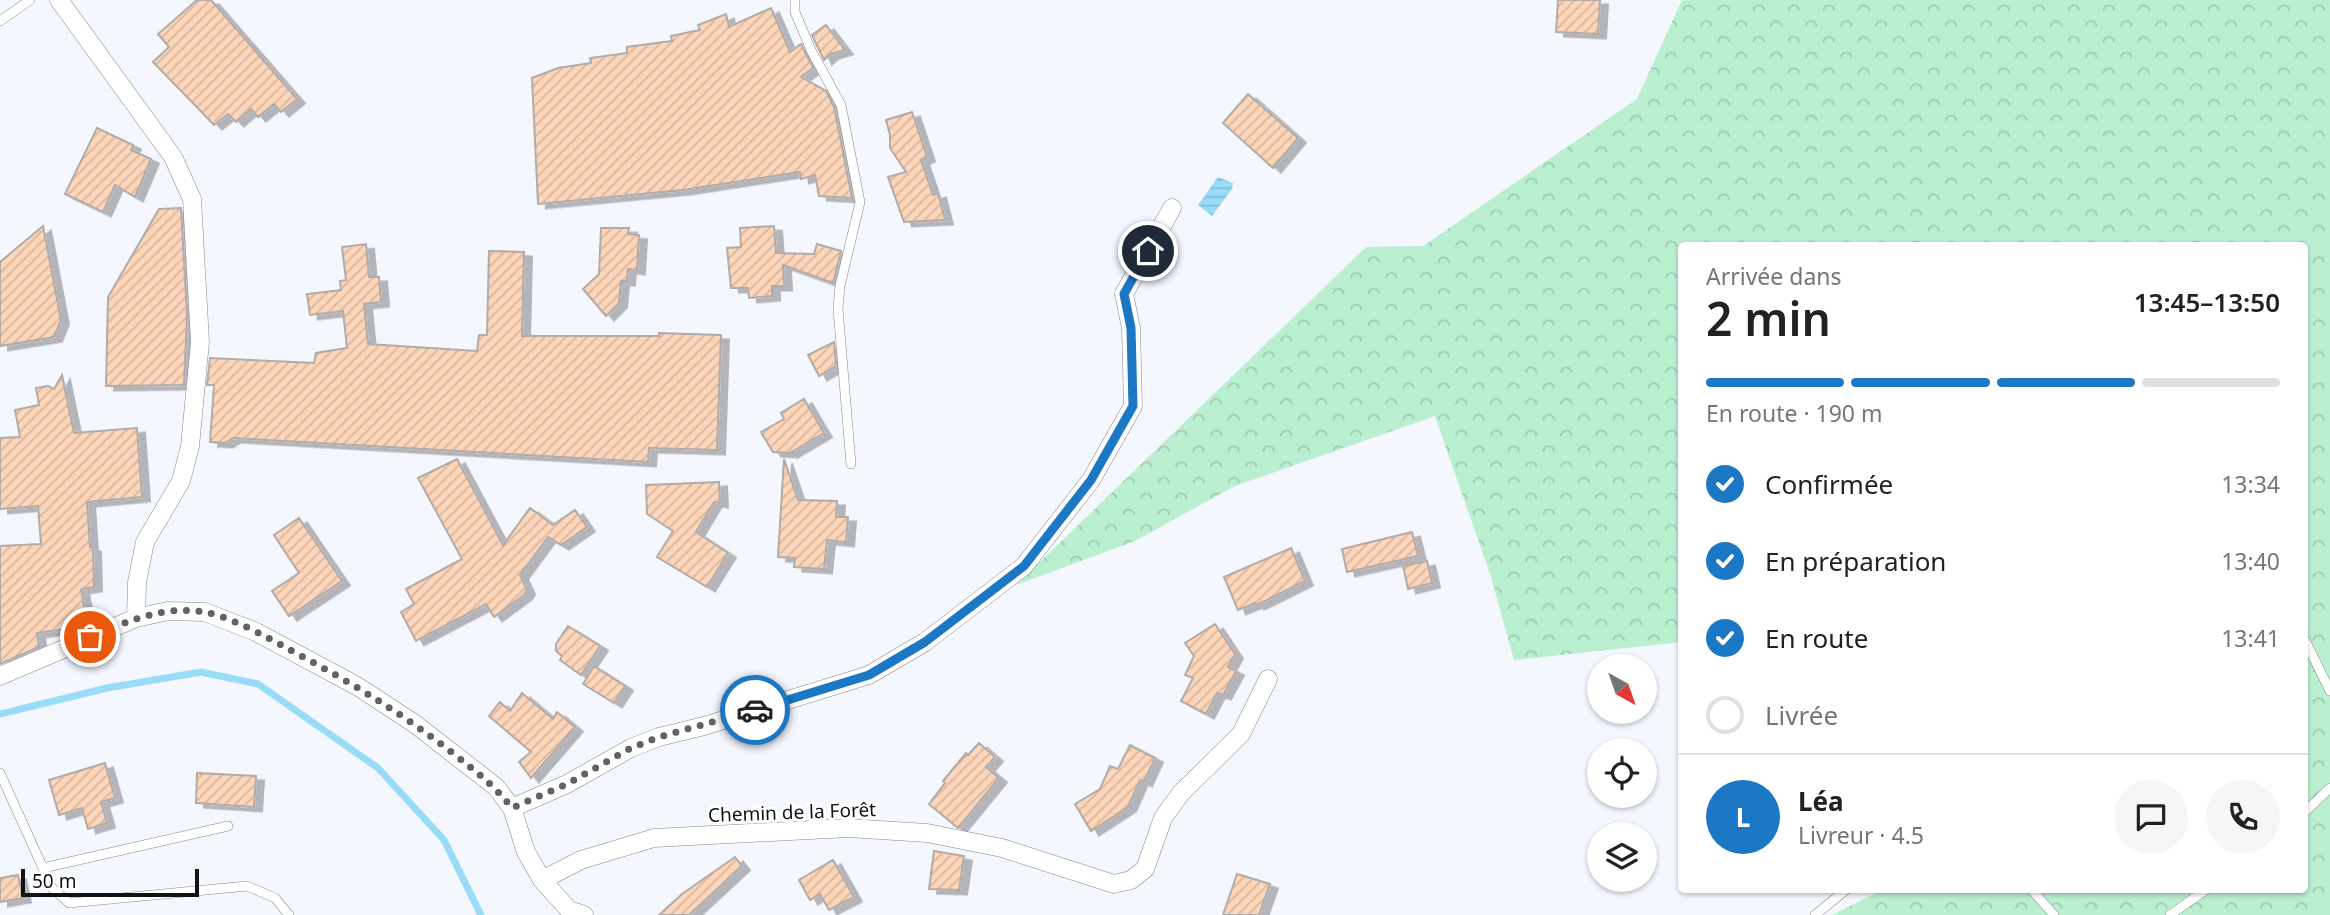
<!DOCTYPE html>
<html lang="fr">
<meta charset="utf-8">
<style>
body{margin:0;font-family:"Noto Sans",sans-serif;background:#f6f6f6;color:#222;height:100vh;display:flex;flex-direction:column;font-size:26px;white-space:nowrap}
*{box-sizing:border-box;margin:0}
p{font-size:23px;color:#767676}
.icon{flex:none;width:38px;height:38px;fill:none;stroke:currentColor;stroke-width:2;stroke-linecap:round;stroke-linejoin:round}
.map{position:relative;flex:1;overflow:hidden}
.drawer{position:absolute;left:1678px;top:242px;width:630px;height:651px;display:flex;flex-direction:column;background:#fff;border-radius:7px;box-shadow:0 2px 5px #0004}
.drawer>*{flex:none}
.needle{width:46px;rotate:140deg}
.fabs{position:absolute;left:1587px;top:654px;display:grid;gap:14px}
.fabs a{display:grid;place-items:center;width:70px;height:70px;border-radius:50%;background:#fff;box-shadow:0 2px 5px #0004;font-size:35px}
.scale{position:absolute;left:21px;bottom:18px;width:178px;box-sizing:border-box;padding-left:7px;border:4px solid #111214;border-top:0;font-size:19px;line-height:24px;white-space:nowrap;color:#111214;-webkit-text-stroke:5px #fff;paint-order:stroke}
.pin{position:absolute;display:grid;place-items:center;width:60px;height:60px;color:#fff;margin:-30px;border:4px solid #fff;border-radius:50%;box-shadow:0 2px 7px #0007}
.courier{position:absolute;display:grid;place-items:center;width:70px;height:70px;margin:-35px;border:5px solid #1c78c5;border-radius:50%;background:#fff;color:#222;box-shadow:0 2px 9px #0007}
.headline em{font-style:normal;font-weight:600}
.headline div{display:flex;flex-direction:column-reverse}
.headline{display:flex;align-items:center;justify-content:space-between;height:119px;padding:0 28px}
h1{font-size:46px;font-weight:600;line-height:52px}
.bar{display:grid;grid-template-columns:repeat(4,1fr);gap:10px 7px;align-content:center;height:84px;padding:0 28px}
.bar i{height:9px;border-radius:5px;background:#e0e0e0}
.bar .on{background:#1c78c5}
.bar p{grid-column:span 4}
.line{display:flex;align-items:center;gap:18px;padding:0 28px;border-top:2px solid #e0e0e0}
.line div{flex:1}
.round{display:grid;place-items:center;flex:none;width:74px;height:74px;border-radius:37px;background:#f6f6f6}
ol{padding:0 28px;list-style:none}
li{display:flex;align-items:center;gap:21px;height:77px}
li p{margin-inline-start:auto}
li .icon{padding:7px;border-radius:50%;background:#1c78c5;color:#fff;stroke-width:4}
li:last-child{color:#767676}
li i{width:38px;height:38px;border:4px solid #e0e0e0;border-radius:50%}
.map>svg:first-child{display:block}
.forest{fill:url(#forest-crowns)}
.water{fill:url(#water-rules)}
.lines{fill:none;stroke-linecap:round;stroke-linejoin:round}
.stream{stroke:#99dcf7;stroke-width:7}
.building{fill:url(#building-hatch);stroke:#b2aba7;stroke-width:2;filter:url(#shadow)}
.lane-casing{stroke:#85878e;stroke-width:10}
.street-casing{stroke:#85878e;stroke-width:19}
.lane{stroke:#fff;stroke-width:9}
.street{stroke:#fff;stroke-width:18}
.done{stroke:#606266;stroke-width:7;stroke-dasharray:0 12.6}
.route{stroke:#1c78c5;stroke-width:9}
.labels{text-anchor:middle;stroke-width:6;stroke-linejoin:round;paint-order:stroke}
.street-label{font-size:19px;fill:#111214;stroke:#fff}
</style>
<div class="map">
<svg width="2330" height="915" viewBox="0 0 2330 915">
<defs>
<pattern id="forest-crowns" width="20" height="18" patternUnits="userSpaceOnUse" patternTransform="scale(1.75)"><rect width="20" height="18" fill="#baefd0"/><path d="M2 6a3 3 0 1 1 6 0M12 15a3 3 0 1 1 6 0" fill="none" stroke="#9fccb2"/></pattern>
<pattern id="water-rules" width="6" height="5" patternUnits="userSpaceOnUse" patternTransform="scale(1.75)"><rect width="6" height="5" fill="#99dcf7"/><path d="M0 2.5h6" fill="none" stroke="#83bcd3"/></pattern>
<pattern id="building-hatch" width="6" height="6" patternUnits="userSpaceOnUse" patternTransform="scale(1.75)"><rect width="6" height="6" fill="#fdd5b9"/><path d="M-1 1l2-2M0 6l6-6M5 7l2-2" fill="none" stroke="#d8b69e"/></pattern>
<filter id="shadow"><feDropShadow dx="8" dy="4.5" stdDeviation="0" flood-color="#0004"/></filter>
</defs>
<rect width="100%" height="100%" fill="#f4f7fe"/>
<path class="forest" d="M1682,0h648v915h-498l52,-26h421v-644h-623v397l-168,18 -23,-83 -56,-161 -200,70 -100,55 -119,44 350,-338 57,-1 214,-147z"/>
<path class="water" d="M1218,177l15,6 -1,6 -20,27 -14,-11z"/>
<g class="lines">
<path class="stream" d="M0,714l107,-26 94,-16 57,12 120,84 66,72 37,75"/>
</g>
<path class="building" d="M197,0h14l86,99 -16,13 -7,-8 -16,13 -7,-8 -15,13 -8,-8 -14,11 -61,-63 16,-15 -11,-13z
M1558,0h42l-2,34 -42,-2z
M771,8l19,44 11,-8 12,24 -12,9 25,14 8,16 18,91 -33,-2 -4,-21 -14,4 -1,-7 -117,18 -145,14 -6,-126 26,-10 33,-5 -1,-5 37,-5v-6l45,-6 -1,-5 29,-6 -2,-5 28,-11 3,13z
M826,25l19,25 -14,4 -7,6 -12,-25z
M1248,94l50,44 -25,30 -50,-45z
M912,112l15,45 -6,3 12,35 5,-2 7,27 -41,2 -16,-45 18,-5 -16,-24v-13l-4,-15z
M97,128l36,17 -2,5 20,9 -16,38 -20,-12 -12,27 -38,-18z
M181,208l6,107 -3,70 -78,1 2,-89 51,-88z
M43,226l18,94 -7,17 -54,9v-84z
M774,226l2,27 38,1 3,-10 24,7 -8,32 -50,-18 1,21h-12v10l-23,2 -1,-10h-17l-4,-40 14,-1 -1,-19z
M601,228h28l-1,6 11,1 -2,35 -9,-1 -1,12h-6l-2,22 -13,13 -23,-27 16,-15z
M366,244l3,33h10l2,25 -17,2 4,40 109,7 2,-16h8l2,-84 35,1 -2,84h137v-3l62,2 -4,115 -68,-2 -1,14 -415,-24 -8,5 -15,-1 4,-57h-7l3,-27 104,5 2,-10 31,-5 -4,-37 -33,4 -3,-21 34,-4 -1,-9 6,-1 -4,-33z
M834,342l2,24 -17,10 -11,-21z
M62,375l12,58 63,-5 5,69 -55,5 3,45h3l1,40 -13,2 5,27 -11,1 2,10 -40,6 2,14 -39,17v-118l41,-2 -3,-38 -38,3v-71l20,-1 -5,-27 24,-5 -3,-17 12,-2 6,3z
M804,399l20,34 -34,20 -17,-1 -12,-20 23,-13 -3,-6z
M457,459l46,86 27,-37 23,17 22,-15 12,17 -26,18 -13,-8 -28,38 7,15 -3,5 -30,22 -8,-13 -70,37 -15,-29 13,-8 -8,-15 56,-30 -44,-81z
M784,459l14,41 39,1 -1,16h12l-2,25 -19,-2 -3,29 -30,-2 1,-9 -17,-1z
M719,482l1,21 -6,-1 -18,30 32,21 -21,34 -50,-30 16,-26 -26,-17 -1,-29z
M299,518l43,63 -53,35 -17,-25 27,-18 -25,-38z
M1412,532l6,24 -71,16 -5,-23z
M1291,548l14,33 -42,21 -7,3 -1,-2 -17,7 -14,-33z
M1427,561l5,22 -24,6 -5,-23z
M1215,624l20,30 -7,13 8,4 -13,24 -6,-2 -11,21 -25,-13 12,-23 -8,-3 9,-19 -9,-13z
M568,626l32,20 -19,29 -21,-15 2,-4 -6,-5v-7z
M594,666l31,20 -11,17 -31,-19z
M522,693l31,26 4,-7 18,15 -44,51 -12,-16 12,-10 -42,-36 11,-14 10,9z
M979,743l16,14 -9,10 13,11 -41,50 -29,-24 16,-21 -2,-2 23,-28 2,2z
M1130,745l25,13 -11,24 -4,-2 -12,27 -37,24 -16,-27 25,-15 10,-23 8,3z
M105,763l10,35 -14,4 6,21 -19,6 -6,-21 -23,7 -10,-35z
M197,773l59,3 -2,31 -58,-4z
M934,851l30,5 -5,34 -30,-1z
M735,857l7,9 -53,49h-30l23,-21z
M833,860l21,37 -25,13 -9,-16 -10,6 -11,-20z
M1237,874l33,10 -11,31h-36z
M18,875l5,23 -23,4v-24z"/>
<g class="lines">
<g class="lane-casing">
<path id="lane" d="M795,0v12l16,38 30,55 19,97 -20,84 -2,23 13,155
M0,21l30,-21
M2305,640l25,51
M0,773l52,115 17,15 178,-17 28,12 14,17
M2305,812l25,-24
M43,868l185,-42
M2031,889l23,26
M1815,915l32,-26
M2170,915l37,-26"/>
</g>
<g class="street-casing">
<path id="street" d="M136,618l32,-7 37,1 51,20 101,54 58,38 81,63 16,21 14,44 16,28 27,30 15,5
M0,676l136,-58 1,-36 8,-40 36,-61 9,-35 10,-104 -8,-143 -19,-42 -114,-157
M512,808l55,-24 64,-36 28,-11 45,-11 165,-51 56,-33 99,-76 67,-86 42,-74 -2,-78 -7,-34 48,-86
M542,880l39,-20 73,-22 194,-10 79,5 75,15 112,36 17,-4 14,-11 18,-51 18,-25 60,-59 27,-55"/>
</g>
<use href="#lane" class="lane"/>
<use href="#street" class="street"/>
</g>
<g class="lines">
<path class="done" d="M90,637c36,-15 73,-32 114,-25 25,4 65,26 88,39 55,29 108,61 158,100 24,19 43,33 62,57l55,-24 64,-36 28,-11 96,-27"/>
<path class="route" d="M755,710l114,-35 56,-33 99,-76 67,-86 42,-74 -2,-78 -7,-34 24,-43"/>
</g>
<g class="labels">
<g class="street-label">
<text transform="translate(792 812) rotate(-2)" y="7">Chemin de la Forêt</text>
</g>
</g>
</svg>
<div class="fabs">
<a><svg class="needle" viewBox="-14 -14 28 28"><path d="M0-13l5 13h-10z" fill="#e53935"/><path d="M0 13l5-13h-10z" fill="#767676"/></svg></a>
<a><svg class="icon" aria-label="locate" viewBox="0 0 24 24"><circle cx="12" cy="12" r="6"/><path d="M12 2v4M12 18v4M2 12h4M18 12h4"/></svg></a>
<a><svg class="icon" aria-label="layers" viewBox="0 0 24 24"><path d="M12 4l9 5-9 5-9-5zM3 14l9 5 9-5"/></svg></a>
</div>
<div class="scale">50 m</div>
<div class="pin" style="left:90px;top:637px;background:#ea580c"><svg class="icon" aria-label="bag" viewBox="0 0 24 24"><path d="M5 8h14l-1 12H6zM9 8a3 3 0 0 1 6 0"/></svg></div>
<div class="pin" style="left:1148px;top:251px;background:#1f2937"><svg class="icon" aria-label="home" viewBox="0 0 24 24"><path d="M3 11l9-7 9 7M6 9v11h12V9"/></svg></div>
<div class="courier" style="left:755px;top:710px"><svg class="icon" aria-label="car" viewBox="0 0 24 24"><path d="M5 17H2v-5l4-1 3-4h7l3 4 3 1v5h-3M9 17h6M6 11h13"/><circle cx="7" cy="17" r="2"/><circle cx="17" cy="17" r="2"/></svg></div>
<section class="drawer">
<div class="headline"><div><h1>2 min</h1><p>Arrivée dans</p></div><em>13:45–13:50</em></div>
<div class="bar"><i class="on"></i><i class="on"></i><i class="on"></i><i></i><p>En route · 190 m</p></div>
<ol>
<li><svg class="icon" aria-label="check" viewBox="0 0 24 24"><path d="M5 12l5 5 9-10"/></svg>Confirmée<p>13:34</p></li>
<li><svg class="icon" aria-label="check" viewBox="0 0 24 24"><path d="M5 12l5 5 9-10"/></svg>En préparation<p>13:40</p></li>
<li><svg class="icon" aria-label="check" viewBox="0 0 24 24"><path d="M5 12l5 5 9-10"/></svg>En route<p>13:41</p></li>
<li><i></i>Livrée</li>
</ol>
<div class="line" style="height:126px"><b class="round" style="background:#1c78c5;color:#fff">L</b><div><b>Léa</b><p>Livreur · 4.5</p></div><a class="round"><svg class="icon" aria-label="chat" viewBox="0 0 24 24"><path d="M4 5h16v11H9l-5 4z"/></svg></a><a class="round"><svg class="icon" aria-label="phone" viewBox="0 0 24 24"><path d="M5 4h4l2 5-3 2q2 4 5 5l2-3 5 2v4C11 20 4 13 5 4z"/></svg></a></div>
</section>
</div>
